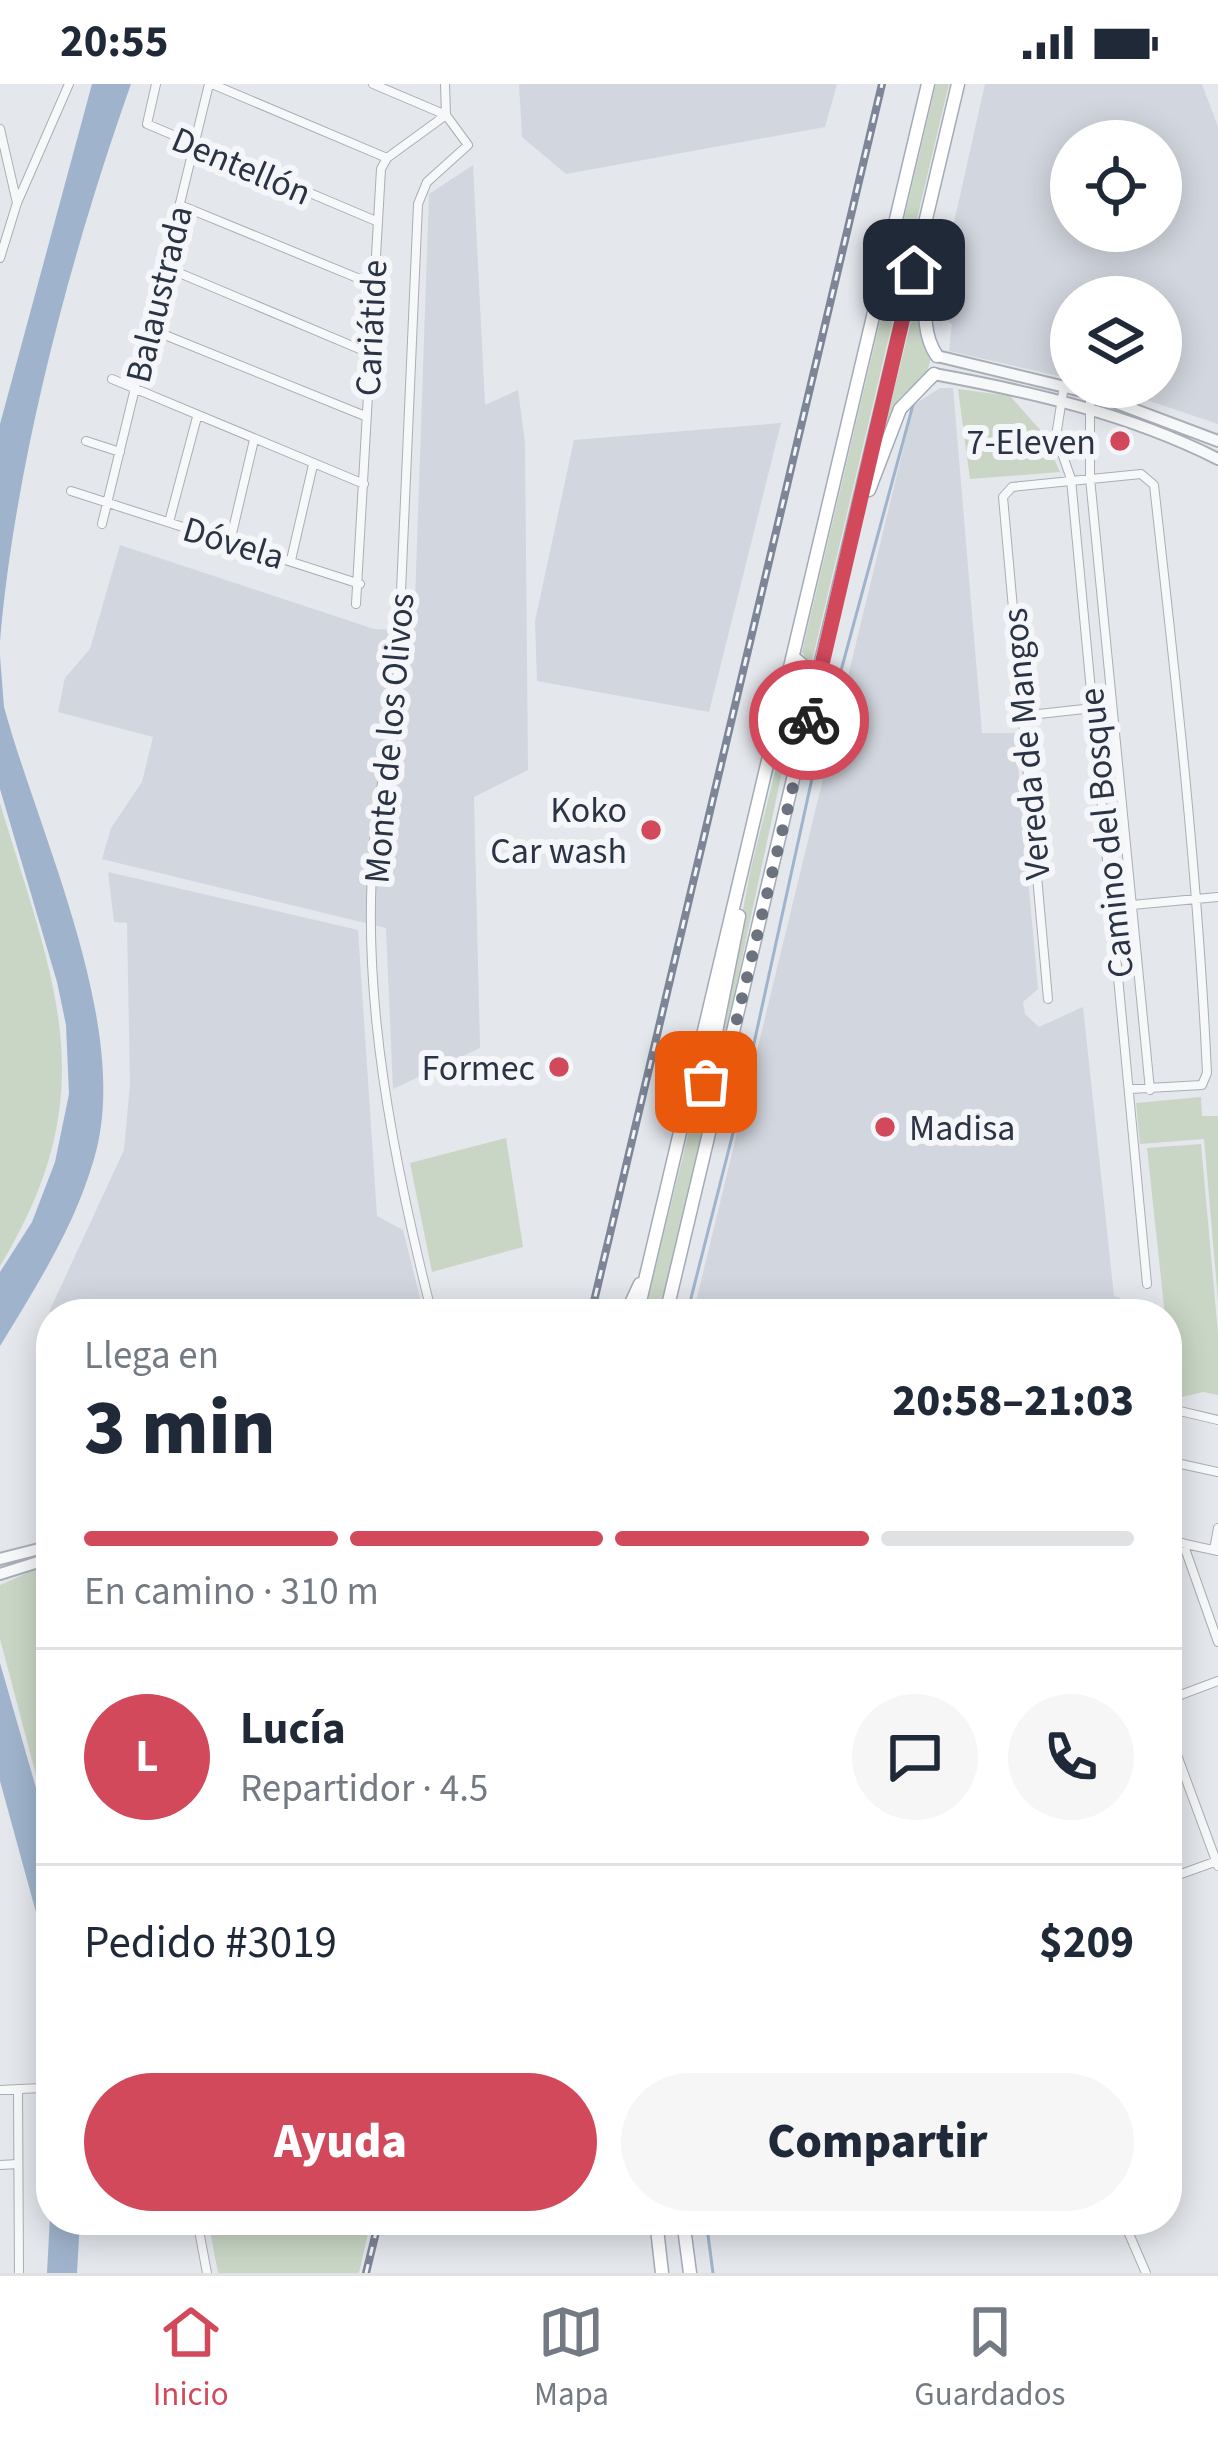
<!DOCTYPE html>
<html lang="es">
<meta charset="utf-8">
<style>
body{margin:0;font-family:"Source Sans 3",sans-serif;background:#f6f6f7;color:#1f2937;height:100vh;display:flex;flex-direction:column;font-size:45px;white-space:nowrap}
*{box-sizing:border-box;margin:0}
p{font-size:39px;color:#747a83}
.icon{flex:none;width:66px;height:66px;fill:none;stroke:currentColor;stroke-width:2;stroke-linecap:round;stroke-linejoin:round}
.map{position:relative;flex:1;overflow:hidden}
.sheet{position:absolute;left:36px;top:1215px;width:1146px;height:936px;display:flex;flex-direction:column;background:#fff;border-radius:48px;box-shadow:0 6px 30px #0003}
.sheet>*{flex:none}
.fabs{position:absolute;left:1050px;top:36px;display:grid;gap:24px}
.fabs a{display:grid;place-items:center;width:132px;height:132px;border-radius:50%;background:#fff;box-shadow:0 6px 30px #0003;font-size:60px}
.pin{position:absolute;display:grid;place-items:center;width:102px;height:102px;color:#fff;margin:-51px;border-radius:24px;box-shadow:0 6px 18px #0006}
.courier{position:absolute;display:grid;place-items:center;width:120px;height:120px;margin:-60px;border:9px solid #d1495b;border-radius:50%;background:#fff;color:#222;box-shadow:0 3px 15px #0007}
.head em{font-style:normal;font-weight:800}
.head div{display:flex;flex-direction:column-reverse}
.head{display:flex;align-items:center;justify-content:space-between;height:204px;padding:0 48px}
h1{font-size:78px;font-weight:800;line-height:90px}
.bar{display:grid;grid-template-columns:repeat(4,1fr);gap:18px 12px;align-content:center;height:144px;padding:0 48px}
.bar i{height:15px;border-radius:9px;background:#e0e1e3}
.bar .active{background:#d1495b}
.bar p{grid-column:span 4}
.line{display:flex;align-items:center;gap:30px;padding:0 48px;border-top:3px solid #e0e1e3}
.line div{flex:1}
.round{display:grid;place-items:center;flex:none;width:126px;height:126px;border-radius:63px;background:#f6f6f7}
.cta{display:flex;gap:24px;margin-top:auto;padding:24px 48px}
.cta a{flex:1;height:138px;border-radius:72px;background:#d1495b;color:#fff;font-size:48px;font-weight:800;line-height:138px;text-align:center}
.cta a+a{background:#f6f6f7;color:#1f2937}
.status{display:flex;justify-content:space-between;align-items:center;height:84px;padding:0 60px;background:#fff;direction:ltr}
.status svg{height:33px;fill:currentColor}
.dock{display:flex;justify-content:space-around;align-items:center;height:168px;border-top:3px solid #e0e1e3;background:#fff;font-size:33px;color:#747a83}
.dock a{display:grid;justify-items:center;gap:6px}
.dock .active{color:#d1495b}
.map>svg:first-child{display:block}
.built{fill:#d2d6de;fill-rule:evenodd}
.green{fill:#c9d6c5}
.water{fill:#9fb4cc}
.lines{fill:none;stroke-linecap:round;stroke-linejoin:round}
.stream{stroke:#9fb4cc;stroke-width:3}
.minor-casing{stroke:#a9aeb7;stroke-width:10}
.tertiary-casing{stroke:#a9aeb7;stroke-width:14}
.primary-casing{stroke:#a3abb8;stroke-width:15}
.minor{stroke:#f7f8fa;stroke-width:8}
.tertiary{stroke:#f7f8fa;stroke-width:10}
.primary{stroke:#fff;stroke-width:12}
.rail-casing{stroke:#7d8696;stroke-width:8}
.rail{stroke:#f4f6f9;stroke-width:3;stroke-dasharray:9;stroke-linecap:butt}
.done{stroke:#6c737f;stroke-width:12;stroke-dasharray:0 21.6}
.route{stroke:#d1495b;stroke-width:15}
.poi-dot{fill:#d1495b;stroke:#f4f6f9;stroke-width:4.5}
.labels{text-anchor:middle;stroke-width:12;stroke-linejoin:round;paint-order:stroke}
.street-label{font-size:36px;fill:#2b3445;stroke:#f4f6f9}
.poi-label{font-size:36px;fill:#2b3445;stroke:#f4f6f9;text-anchor:end}
</style>
<div class="status"><b>20:55</b><svg viewBox="0 0 49 12"><path d="M0 12V9h3v3zM5 12V6h3v6zM10 12V3h3v9zM15 12V0h3v12zM26 1h20v11H26zM47 4h2v5h-2z"/></svg></div>
<div class="map">
<svg width="1218" height="2189" viewBox="0 0 1218 2189">
<rect width="100%" height="100%" fill="#e4e7ec"/>
<path class="built" d="M519,0h318l-12,43 -259,47 -44,-37z
M985,0h217l16,43v297l-110,-37h53v-90h-90v82l-122,-28 3,-27 -18,-12zM1071,57h90v90h-90z
M473,81l12,240 33,-15 7,52 3,328 -54,27 6,251 -87,41 -7,-161 -284,-69 9,-31 31,-46 11,-45 -95,-25 7,-34 25,-29 30,-104 254,84 40,2 15,-437z
M940,304h13l29,345h33l23,256 -15,13 2,12 14,13 44,-20 31,289 49,18h-470l216,-889 6,-21z
M781,339l-72,289 -172,-31 -2,-60 39,-181z
M108,788l250,58 19,286 26,14 21,84 -375,-2 75,-162 6,-66 -3,-161 -13,-1z"/>
<path class="green" d="M936,0h13l-138,581 -9,-13z
M922,193l-1,60 10,20 -4,15 -26,25 -25,65z
M958,305l52,7 32,36 18,40 -90,7z
M798,596l2,8 -86,401 -4,-9 41,-212z
M0,719c54,180 107,287 0,463z
M699,1007l8,23 -48,200h-15z
M1201,1013l1,19h16v183l-14,-160 -64,5 -4,-41z
M506,1054l17,109 -91,25 -22,-109z
M1201,1060l17,190v61l-15,-3 -29,7 -27,-251z
M36,1485l2,7h13v229h-7l-44,-166v-54z
M208,2136h163l-12,53h-141z"/>
<path class="water" d="M92,0h39c-60,169 -116,379 -131,557v-217z
M0,572l4,51c35,128 129,322 90,452 -20,69 -57,126 -94,187v-74l32,-50 23,-60 14,-68 -3,-69 -9,-43 -57,-193z
M0,1579l51,177v127l-51,-186z
M51,2113v23h29l-3,53h-30z"/>
<g class="lines">
<path class="stream" d="M744,1005l69,-315 100,-369
M687,1230l48,-189
M706,2136l7,53"/>
<g class="minor-casing">
<path id="minor" d="M156,0l-9,40 229,97
M212,0l175,74
M373,0l73,31 22,30 -41,37 -9,22 -23,524c-53,183 -9,405 37,586
M0,45l17,74
M180,121l192,79
M0,174l17,-55 52,-119
M165,183l204,86
M150,245l215,87
M112,295l252,105
M1064,302l-8,50 15,43 76,805
M1090,309v85l60,612
M86,357l34,11
M71,407l289,93
M169,438l28,-105
M102,440l107,-440
M230,458l24,-102
M291,476l22,-95
M356,520l25,-435 6,-11 59,-43 -1,-31
M1021,632l90,-10
M1132,821l86,-8
M1048,915l-45,-502 9,-10 129,-13 13,11c22,196 44,391 53,588l-5,12 -72,4
M1167,1324l51,12
M1167,1377l51,11
M1167,1456l51,11
M1183,1459l35,99
M1214,1466l4,-22
M42,1476l9,50
M1167,1616l51,-19
M1167,1644l51,138
M1167,1795l50,-18
M18,2005l1,184
M0,2006l41,-2
M0,2081l18,-1
M197,2136l10,53
M1123,2136l23,53"/>
</g>
<g class="tertiary-casing">
<path id="tertiary" d="M937,272l153,37 128,48
M934,290c98,18 195,40 284,85
M0,1475l51,-13
M0,1490l51,-16"/>
</g>
<g class="primary-casing">
<path id="primary" d="M923,151c12,40 -10,86 14,121
M869,406l31,-81 34,-35
M793,573l13,11 -1,35
M717,1018l-11,-20 33,-166
M626,1230l14,-30
M637,1230l291,-1230
M666,1230l292,-1230
M656,2136l6,53
M683,2136l7,53"/>
</g>
<use href="#minor" class="minor"/>
<use href="#tertiary" class="tertiary"/>
<use href="#primary" class="primary"/>
<g class="rail-casing">
<path id="rail" d="M591,1230l291,-1230
M366,2189l13,-53"/>
</g>
<use href="#rail" class="rail"/>
</g>
<g class="lines">
<path class="done" d="M706,998l11,20 92,-382"/>
<path class="route" d="M809,636l105,-450"/>
</g>
<g class="poi-dot">
<circle cx="1120" cy="357" r="12"/>
<circle cx="651" cy="746" r="12"/>
<circle cx="559" cy="983" r="12"/>
<circle cx="885" cy="1043" r="12"/>
</g>
<g class="labels">
<g class="street-label">
<text transform="translate(242 81) rotate(23)" y="13">Dentellón</text>
<text transform="translate(158 210) rotate(-76)" y="13">Balaustrada</text>
<text transform="translate(370 244) rotate(-87)" y="13">Cariátide</text>
<text transform="translate(234 458) rotate(17)" y="13">Dóvela</text>
<text transform="translate(388 654) rotate(-85)" y="13">Monte de los Olivos</text>
<text transform="translate(1025 660) rotate(-95)" y="13">Vereda de Mangos</text>
<text transform="translate(1105 749) rotate(-96)" y="13">Camino del Bosque</text>
</g>
<g class="poi-label">
<text x="1096" y="370">7-Eleven</text>
<text x="627" y="738">Koko<tspan x="627" dy="41">Car wash</tspan></text>
<text x="535" y="996">Formec</text>
<text x="909" y="1056" text-anchor="start">Madisa</text>
</g>
</g>
</svg>
<div class="fabs">
<a><svg class="icon" aria-label="locate" viewBox="0 0 24 24"><circle cx="12" cy="12" r="6"/><path d="M12 2v4M12 18v4M2 12h4M18 12h4"/></svg></a>
<a><svg class="icon" aria-label="layers" viewBox="0 0 24 24"><path d="M12 4l9 5-9 5-9-5zM3 14l9 5 9-5"/></svg></a>
</div>
<div class="pin" style="left:706px;top:998px;background:#ea580c"><svg class="icon" aria-label="bag" viewBox="0 0 24 24"><path d="M5 8h14l-1 12H6zM9 8a3 3 0 0 1 6 0"/></svg></div>
<div class="pin" style="left:914px;top:186px;background:#1f2937"><svg class="icon" aria-label="home" viewBox="0 0 24 24"><path d="M3 11l9-7 9 7M6 9v11h12V9"/></svg></div>
<div class="courier" style="left:809px;top:636px"><svg class="icon" aria-label="bike" viewBox="0 0 24 24"><circle cx="6" cy="16" r="4"/><circle cx="18" cy="16" r="4"/><path d="M6 16l4-8h5l3 8M10 8l3 8H6M13 5h3"/></svg></div>
<section class="sheet">
<div class="head"><div><h1>3 min</h1><p>Llega en</p></div><em>20:58–21:03</em></div>
<div class="bar"><i class="active"></i><i class="active"></i><i class="active"></i><i></i><p>En camino · 310 m</p></div>
<div class="line" style="height:216px"><b class="round" style="background:#d1495b;color:#fff">L</b><div><b>Lucía</b><p>Repartidor · 4.5</p></div><a class="round"><svg class="icon" aria-label="chat" viewBox="0 0 24 24"><path d="M4 5h16v11H9l-5 4z"/></svg></a><a class="round"><svg class="icon" aria-label="phone" viewBox="0 0 24 24"><path d="M5 4h4l2 5-3 2q2 4 5 5l2-3 5 2v4C11 20 4 13 5 4z"/></svg></a></div>
<div class="line" style="height:156px"><div>Pedido #3019</div><b>$209</b></div>
<div class="cta"><a>Ayuda</a><a>Compartir</a></div>
</section>
</div>
<nav class="dock">
<a class="active"><svg class="icon" aria-label="home" viewBox="0 0 24 24"><path d="M3 11l9-7 9 7M6 9v11h12V9"/></svg>Inicio</a>
<a><svg class="icon" aria-label="map" viewBox="0 0 24 24"><path d="M3 6l6-2 6 2 6-2v14l-6 2-6-2-6 2zM9 4v14M15 6v14"/></svg>Mapa</a>
<a><svg class="icon" aria-label="saved" viewBox="0 0 24 24"><path d="M7 4h10v16l-5-4-5 4z"/></svg>Guardados</a>
</nav>
